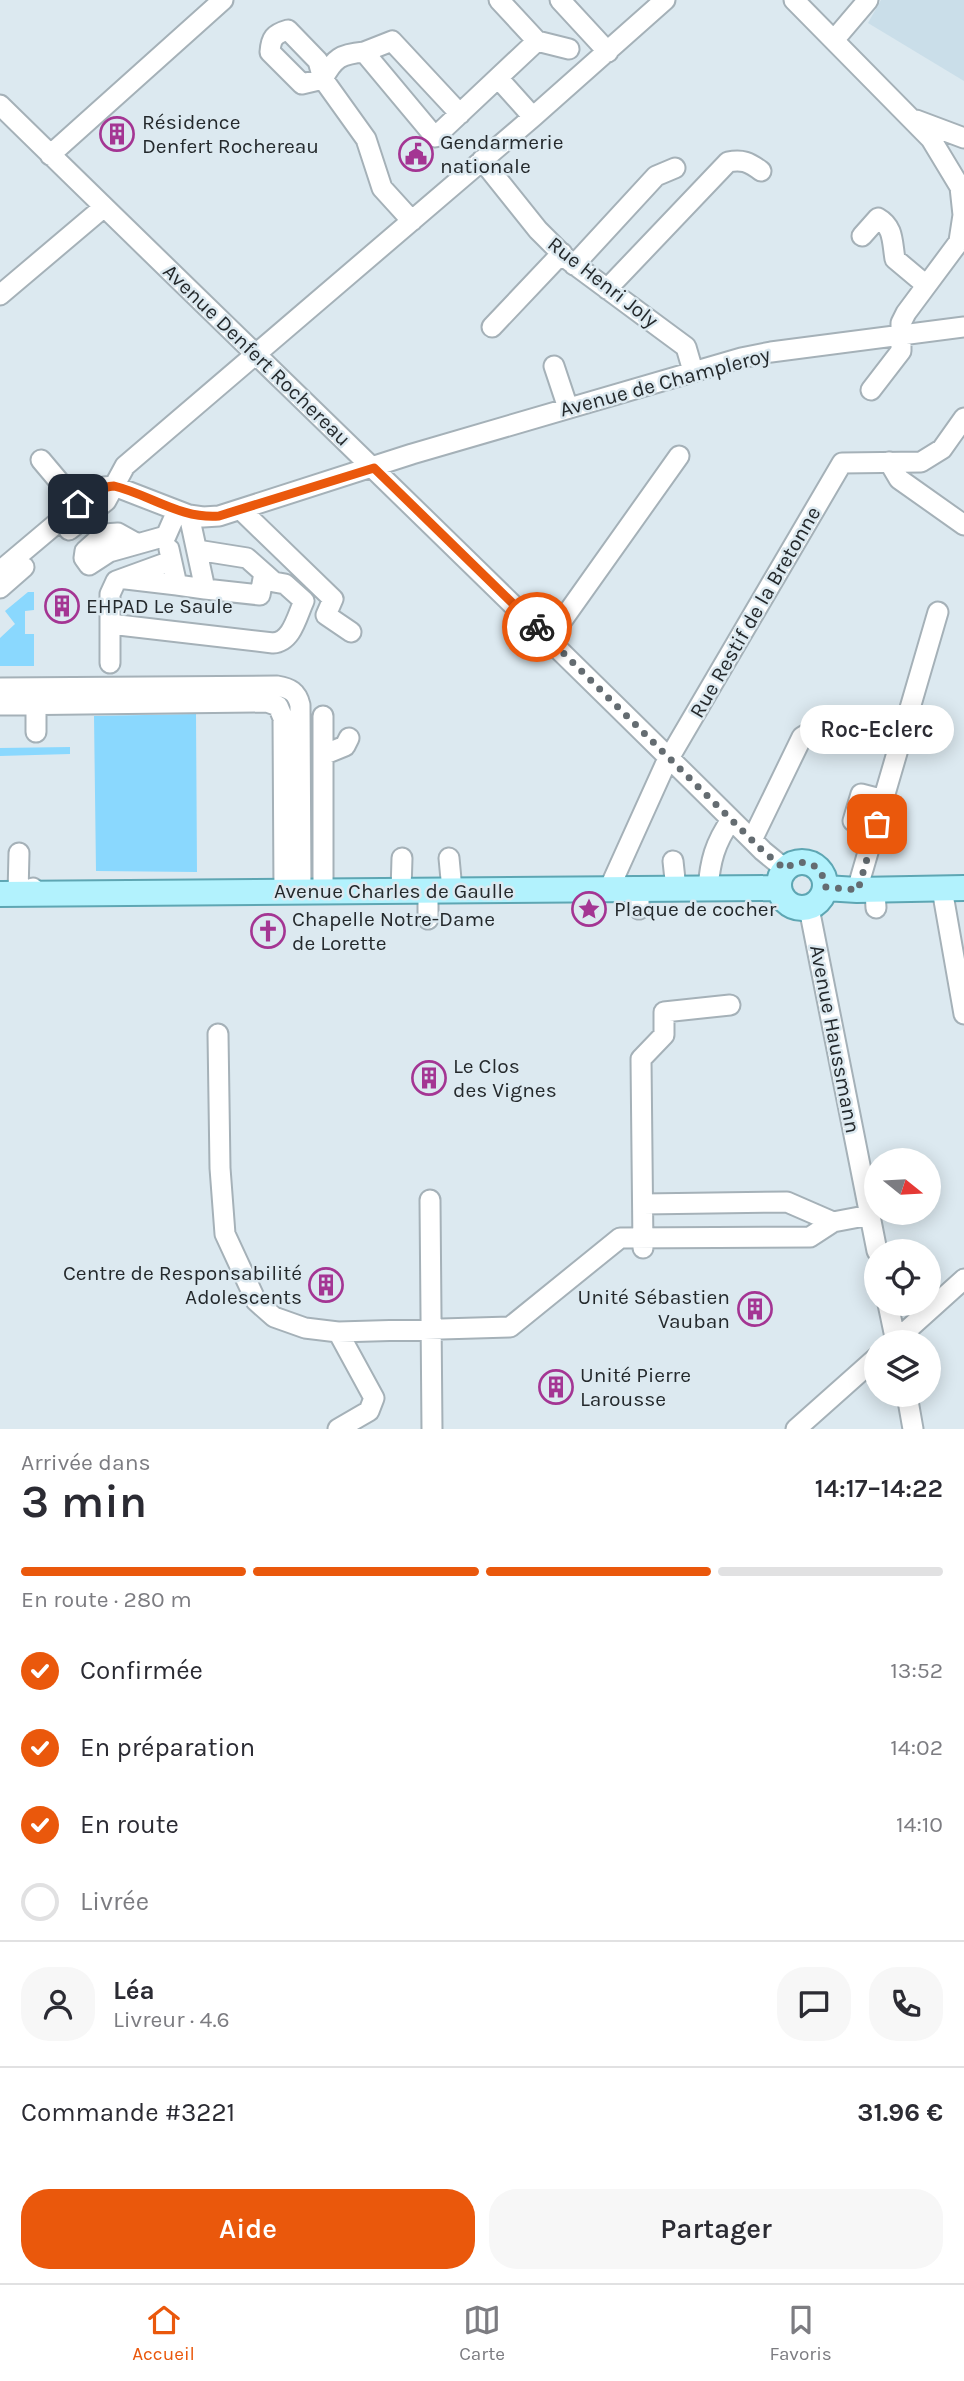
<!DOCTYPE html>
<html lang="fr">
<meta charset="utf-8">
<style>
body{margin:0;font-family:Karla,sans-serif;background:#f7f7f7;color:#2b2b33;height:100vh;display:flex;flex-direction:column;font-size:26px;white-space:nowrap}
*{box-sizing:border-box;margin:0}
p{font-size:23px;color:#7c7c81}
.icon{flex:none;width:38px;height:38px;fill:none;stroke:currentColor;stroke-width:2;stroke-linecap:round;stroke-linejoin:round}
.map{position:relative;height:1429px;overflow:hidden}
.panel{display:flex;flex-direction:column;background:#fff;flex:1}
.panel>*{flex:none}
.needle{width:46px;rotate:108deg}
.fabs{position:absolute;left:864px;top:1148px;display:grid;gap:14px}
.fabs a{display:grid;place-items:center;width:77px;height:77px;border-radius:50%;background:#fff;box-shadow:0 4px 18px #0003;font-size:35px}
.pin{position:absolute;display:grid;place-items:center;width:60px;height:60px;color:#fff;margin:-30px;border-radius:14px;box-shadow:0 4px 10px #0006}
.courier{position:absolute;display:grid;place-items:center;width:70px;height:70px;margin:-35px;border:5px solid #ea580c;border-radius:50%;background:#fff;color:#222;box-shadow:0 2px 9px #0007}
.bubble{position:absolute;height:49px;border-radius:24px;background:#fff;box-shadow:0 4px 18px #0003;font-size:23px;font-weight:600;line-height:49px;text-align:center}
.overview em{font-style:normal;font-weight:600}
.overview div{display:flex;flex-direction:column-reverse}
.overview{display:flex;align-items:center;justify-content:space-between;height:119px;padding:0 21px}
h1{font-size:46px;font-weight:600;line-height:52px}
.bar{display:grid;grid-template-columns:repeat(4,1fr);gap:10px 7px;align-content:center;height:84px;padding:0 21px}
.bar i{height:9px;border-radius:5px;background:#e1e1e2}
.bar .active{background:#ea580c}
.bar p{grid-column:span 4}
.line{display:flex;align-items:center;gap:18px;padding:0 21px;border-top:2px solid #e1e1e2}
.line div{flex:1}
.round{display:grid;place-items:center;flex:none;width:74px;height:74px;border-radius:28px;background:#f7f7f7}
ol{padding:0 21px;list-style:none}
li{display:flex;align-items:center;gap:21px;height:77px}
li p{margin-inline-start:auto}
li .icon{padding:7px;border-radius:50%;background:#ea580c;color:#fff;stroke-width:4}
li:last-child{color:#7c7c81}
li i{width:38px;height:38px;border:4px solid #e1e1e2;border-radius:50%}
.primary-button{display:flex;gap:14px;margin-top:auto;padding:14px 21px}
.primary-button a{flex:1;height:80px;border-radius:28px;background:#ea580c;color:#fff;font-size:28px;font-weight:600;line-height:80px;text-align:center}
.primary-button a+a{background:#f7f7f7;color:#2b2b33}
.tab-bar{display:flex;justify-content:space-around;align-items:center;height:98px;border-top:2px solid #e1e1e2;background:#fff;font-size:19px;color:#7c7c81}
.tab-bar a{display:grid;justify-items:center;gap:4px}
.tab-bar .active{color:#ea580c}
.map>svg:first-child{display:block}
.built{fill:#cadee9}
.green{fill:#8ad8fe}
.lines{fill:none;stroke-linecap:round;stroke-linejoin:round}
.minor-casing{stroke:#a5b1b8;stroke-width:23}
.major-casing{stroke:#5ea6b3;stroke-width:28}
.minor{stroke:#fff;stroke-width:19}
.major{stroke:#b2f2fd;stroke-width:24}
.done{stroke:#646c71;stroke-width:7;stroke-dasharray:0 12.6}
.route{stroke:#ea580c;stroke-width:9}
.labels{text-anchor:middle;stroke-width:5;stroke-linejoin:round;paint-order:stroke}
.poi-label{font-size:21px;fill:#24292c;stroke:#dce9f0;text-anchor:start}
.street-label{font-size:21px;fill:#24292c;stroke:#dce9f0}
</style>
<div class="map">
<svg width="964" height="1429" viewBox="0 0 964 1429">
<rect width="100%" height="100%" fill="#dce9f0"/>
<path class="built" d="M881,0h83v81l-96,-58z"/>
<path class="green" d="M28,592h6v18l-9,1v23h9v32h-34v-28l15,-14 -10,-13z
M196,714l1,158 -101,-1 -2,-155z
M70,747v7l-70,2v-8z"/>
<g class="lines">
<g class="minor-casing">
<path id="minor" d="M560,0l48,52
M794,0l137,139 29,48 3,28 -4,26
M288,30l30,31 5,18 -21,5 -32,-32c1,-14 4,-18 18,-22z
M834,40l34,-40
M537,41l32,8
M364,52l28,-11 68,73
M498,78l35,39
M0,105c254,249 511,495 763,746l22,18
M916,120l48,18
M50,155l173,-155
M482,160l56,70 29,29 119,88 7,24
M412,221l-30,-33 -16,-49 -43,-60c11,-21 18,-25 41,-27l71,85 102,-96 -38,-41
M862,236l16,-18c16,9 14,24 17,41l31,26
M574,265l82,-89 19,-8
M607,289l121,-127c14,-3 21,0 33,9
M0,295l104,-88
M492,327l70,-74
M554,366l14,42
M871,390l30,-39v-28l5,-10 58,-78
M41,460l37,44
M889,462l10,17 65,46
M241,510l92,89 -7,16 25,17
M189,515l16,74 55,6 4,-22 -17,-15 -50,-8
M69,530l37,-29 19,-35 408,-349 132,-117
M136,543l-18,-10 -14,1 -19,17 -1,7 5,7 20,-13 57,-16 11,-25
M169,549l8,36 28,4
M171,561l-55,20 -6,13v30l163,19c19,-1 24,-27 31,-42l-19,-17 -11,-2 -10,-9
M0,571l89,-75 15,-9 10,-1 75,29 14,2 16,-1 193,-62 329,-96 30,-6 193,-25
M126,579l51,6
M0,588l24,-21
M110,624v39
M549,639l130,-183
M0,688l277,-2c13,2 20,6 23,19l1,186
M0,705l267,-3 11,4 5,12 1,173
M36,705v27
M323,716v175
M323,755l22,-9 4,-8
M853,821l8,-27 23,6
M752,840l50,-103 8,-5
M19,853l-1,40 15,-5
M449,858l3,32
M673,861l3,28
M609,889l56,-124 177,-302 79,-1 21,-13 22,-31
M708,889c2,-28 7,-46 23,-69
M942,889l22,125
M857,890l81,-278
M875,890l1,18
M401,891l1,-33
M428,891v28
M809,908l68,343
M639,909v-20
M218,1034l2,134 5,66 31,67 18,16 31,11 33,4 172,-5 110,-89 190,-1 23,-15
M430,1200l2,229
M643,1204l144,-2 46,20 37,-7
M643,1248l-2,-189 23,-24v-23l66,-7
M888,1304l8,38
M338,1332l36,66 -5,13 -31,18
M894,1342l70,-63
M907,1395l6,34
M796,1429l81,-72"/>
</g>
<g class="major-casing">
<path id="major" d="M779 885a23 23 0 1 1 46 0a23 23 0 1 1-46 0Z
M825,888l32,2 107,-2
M0,894l779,-6"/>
</g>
<use href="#minor" class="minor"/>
<use href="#major" class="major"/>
</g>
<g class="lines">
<path class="done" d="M537,627l226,224 22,18c18,-14 39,-4 40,18l33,3 19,-66"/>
<path class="route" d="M78,504c12,-9 21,-17 36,-18 37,9 66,33 105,30l155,-48 163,159"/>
</g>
<defs>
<g id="building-ring" transform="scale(1.75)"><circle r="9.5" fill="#dce9f0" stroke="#a43593" stroke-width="1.5"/><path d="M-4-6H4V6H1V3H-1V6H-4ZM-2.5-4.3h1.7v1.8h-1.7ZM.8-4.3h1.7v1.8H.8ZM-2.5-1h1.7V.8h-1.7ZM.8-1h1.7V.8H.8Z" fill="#a43593"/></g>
<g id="civic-ring" transform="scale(1.75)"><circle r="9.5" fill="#dce9f0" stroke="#a43593" stroke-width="1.5"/><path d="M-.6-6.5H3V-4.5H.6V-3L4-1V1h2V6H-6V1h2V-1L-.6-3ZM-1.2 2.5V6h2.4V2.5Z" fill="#a43593"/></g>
<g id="sight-ring" transform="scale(1.75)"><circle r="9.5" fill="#dce9f0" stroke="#a43593" stroke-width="1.5"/><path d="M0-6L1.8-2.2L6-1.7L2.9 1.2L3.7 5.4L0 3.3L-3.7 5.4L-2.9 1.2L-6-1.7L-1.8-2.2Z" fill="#a43593"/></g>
<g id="church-ring" transform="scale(1.75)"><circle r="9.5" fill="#dce9f0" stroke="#a43593" stroke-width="1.5"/><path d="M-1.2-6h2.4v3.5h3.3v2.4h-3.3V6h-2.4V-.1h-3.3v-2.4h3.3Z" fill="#a43593"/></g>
</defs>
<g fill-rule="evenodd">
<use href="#building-ring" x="117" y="134"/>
<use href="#civic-ring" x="416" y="154"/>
<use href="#building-ring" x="62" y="606"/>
<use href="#sight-ring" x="589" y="909"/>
<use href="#church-ring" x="268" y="931"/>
<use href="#building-ring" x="429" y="1078"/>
<use href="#building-ring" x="326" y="1285"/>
<use href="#building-ring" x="755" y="1309"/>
<use href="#building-ring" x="556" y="1387"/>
</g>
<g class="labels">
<g class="poi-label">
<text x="142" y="129">Résidence<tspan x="142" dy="24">Denfert Rochereau</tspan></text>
<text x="440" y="149">Gendarmerie<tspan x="440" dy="24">nationale</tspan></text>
<text x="86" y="613">EHPAD Le Saule</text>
<text x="614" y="916">Plaque de cocher</text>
<text x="292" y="926">Chapelle Notre-Dame<tspan x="292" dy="24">de Lorette</tspan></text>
<text x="453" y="1073">Le Clos<tspan x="453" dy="24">des Vignes</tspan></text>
<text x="302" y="1280" text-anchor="end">Centre de Responsabilité<tspan x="302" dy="24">Adolescents</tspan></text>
<text x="730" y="1304" text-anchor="end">Unité Sébastien<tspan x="730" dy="24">Vauban</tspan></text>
<text x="580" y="1382">Unité Pierre<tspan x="580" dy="24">Larousse</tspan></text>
</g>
<g class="street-label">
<text transform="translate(603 282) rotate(38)" y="7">Rue Henri Joly</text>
<text transform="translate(257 355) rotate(44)" y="7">Avenue Denfert Rochereau</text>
<text transform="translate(665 382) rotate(-15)" y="7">Avenue de Champleroy</text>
<text transform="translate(755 612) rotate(-60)" y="7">Rue Restif de la Bretonne</text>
<text x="394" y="898">Avenue Charles de Gaulle</text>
<text transform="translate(835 1039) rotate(79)" y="7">Avenue Haussmann</text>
</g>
</g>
</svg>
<div class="fabs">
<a><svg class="needle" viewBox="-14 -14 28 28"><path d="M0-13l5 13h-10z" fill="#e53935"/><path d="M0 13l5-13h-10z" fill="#7c7c81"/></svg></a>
<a><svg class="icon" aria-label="locate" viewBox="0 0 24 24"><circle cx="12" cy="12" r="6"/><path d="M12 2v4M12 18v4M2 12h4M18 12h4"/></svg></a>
<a><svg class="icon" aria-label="layers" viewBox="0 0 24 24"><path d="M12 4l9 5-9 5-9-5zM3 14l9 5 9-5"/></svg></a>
</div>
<div class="pin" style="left:877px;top:824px;background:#ea580c"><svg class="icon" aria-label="bag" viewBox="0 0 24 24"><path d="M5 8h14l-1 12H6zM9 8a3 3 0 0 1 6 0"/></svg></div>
<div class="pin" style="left:78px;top:504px;background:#1f2937"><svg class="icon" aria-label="home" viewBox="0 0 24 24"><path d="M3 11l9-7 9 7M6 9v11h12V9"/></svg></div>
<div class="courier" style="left:537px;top:627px"><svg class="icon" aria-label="bike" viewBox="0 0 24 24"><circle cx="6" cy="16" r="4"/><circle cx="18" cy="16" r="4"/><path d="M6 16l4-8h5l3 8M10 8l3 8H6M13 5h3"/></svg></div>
<div class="bubble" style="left:800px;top:705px;width:154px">Roc-Eclerc</div>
</div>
<section class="panel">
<div class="overview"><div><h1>3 min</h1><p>Arrivée dans</p></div><em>14:17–14:22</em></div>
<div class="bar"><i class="active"></i><i class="active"></i><i class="active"></i><i></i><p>En route · 280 m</p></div>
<ol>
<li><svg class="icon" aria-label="check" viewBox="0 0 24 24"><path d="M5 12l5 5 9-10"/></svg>Confirmée<p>13:52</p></li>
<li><svg class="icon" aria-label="check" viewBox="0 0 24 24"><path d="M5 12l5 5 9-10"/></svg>En préparation<p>14:02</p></li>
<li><svg class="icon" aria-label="check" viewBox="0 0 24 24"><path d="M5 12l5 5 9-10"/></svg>En route<p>14:10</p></li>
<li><i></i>Livrée</li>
</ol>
<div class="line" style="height:126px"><a class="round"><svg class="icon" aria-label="person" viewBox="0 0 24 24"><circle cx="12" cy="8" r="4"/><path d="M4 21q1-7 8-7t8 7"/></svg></a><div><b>Léa</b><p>Livreur · 4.6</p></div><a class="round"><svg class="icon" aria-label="chat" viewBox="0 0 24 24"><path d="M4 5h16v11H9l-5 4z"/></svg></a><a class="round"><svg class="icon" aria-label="phone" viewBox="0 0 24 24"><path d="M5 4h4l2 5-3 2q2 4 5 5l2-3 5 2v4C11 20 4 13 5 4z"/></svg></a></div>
<div class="line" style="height:91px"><div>Commande #3221</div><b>31.96 €</b></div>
<div class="primary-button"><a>Aide</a><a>Partager</a></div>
</section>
<nav class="tab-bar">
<a class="active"><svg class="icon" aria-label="home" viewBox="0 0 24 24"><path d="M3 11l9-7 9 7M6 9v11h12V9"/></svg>Accueil</a>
<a><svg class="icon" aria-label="map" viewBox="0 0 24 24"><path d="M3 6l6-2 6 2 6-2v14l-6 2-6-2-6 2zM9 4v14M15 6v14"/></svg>Carte</a>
<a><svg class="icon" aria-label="saved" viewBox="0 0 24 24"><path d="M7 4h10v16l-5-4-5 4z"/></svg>Favoris</a>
</nav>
